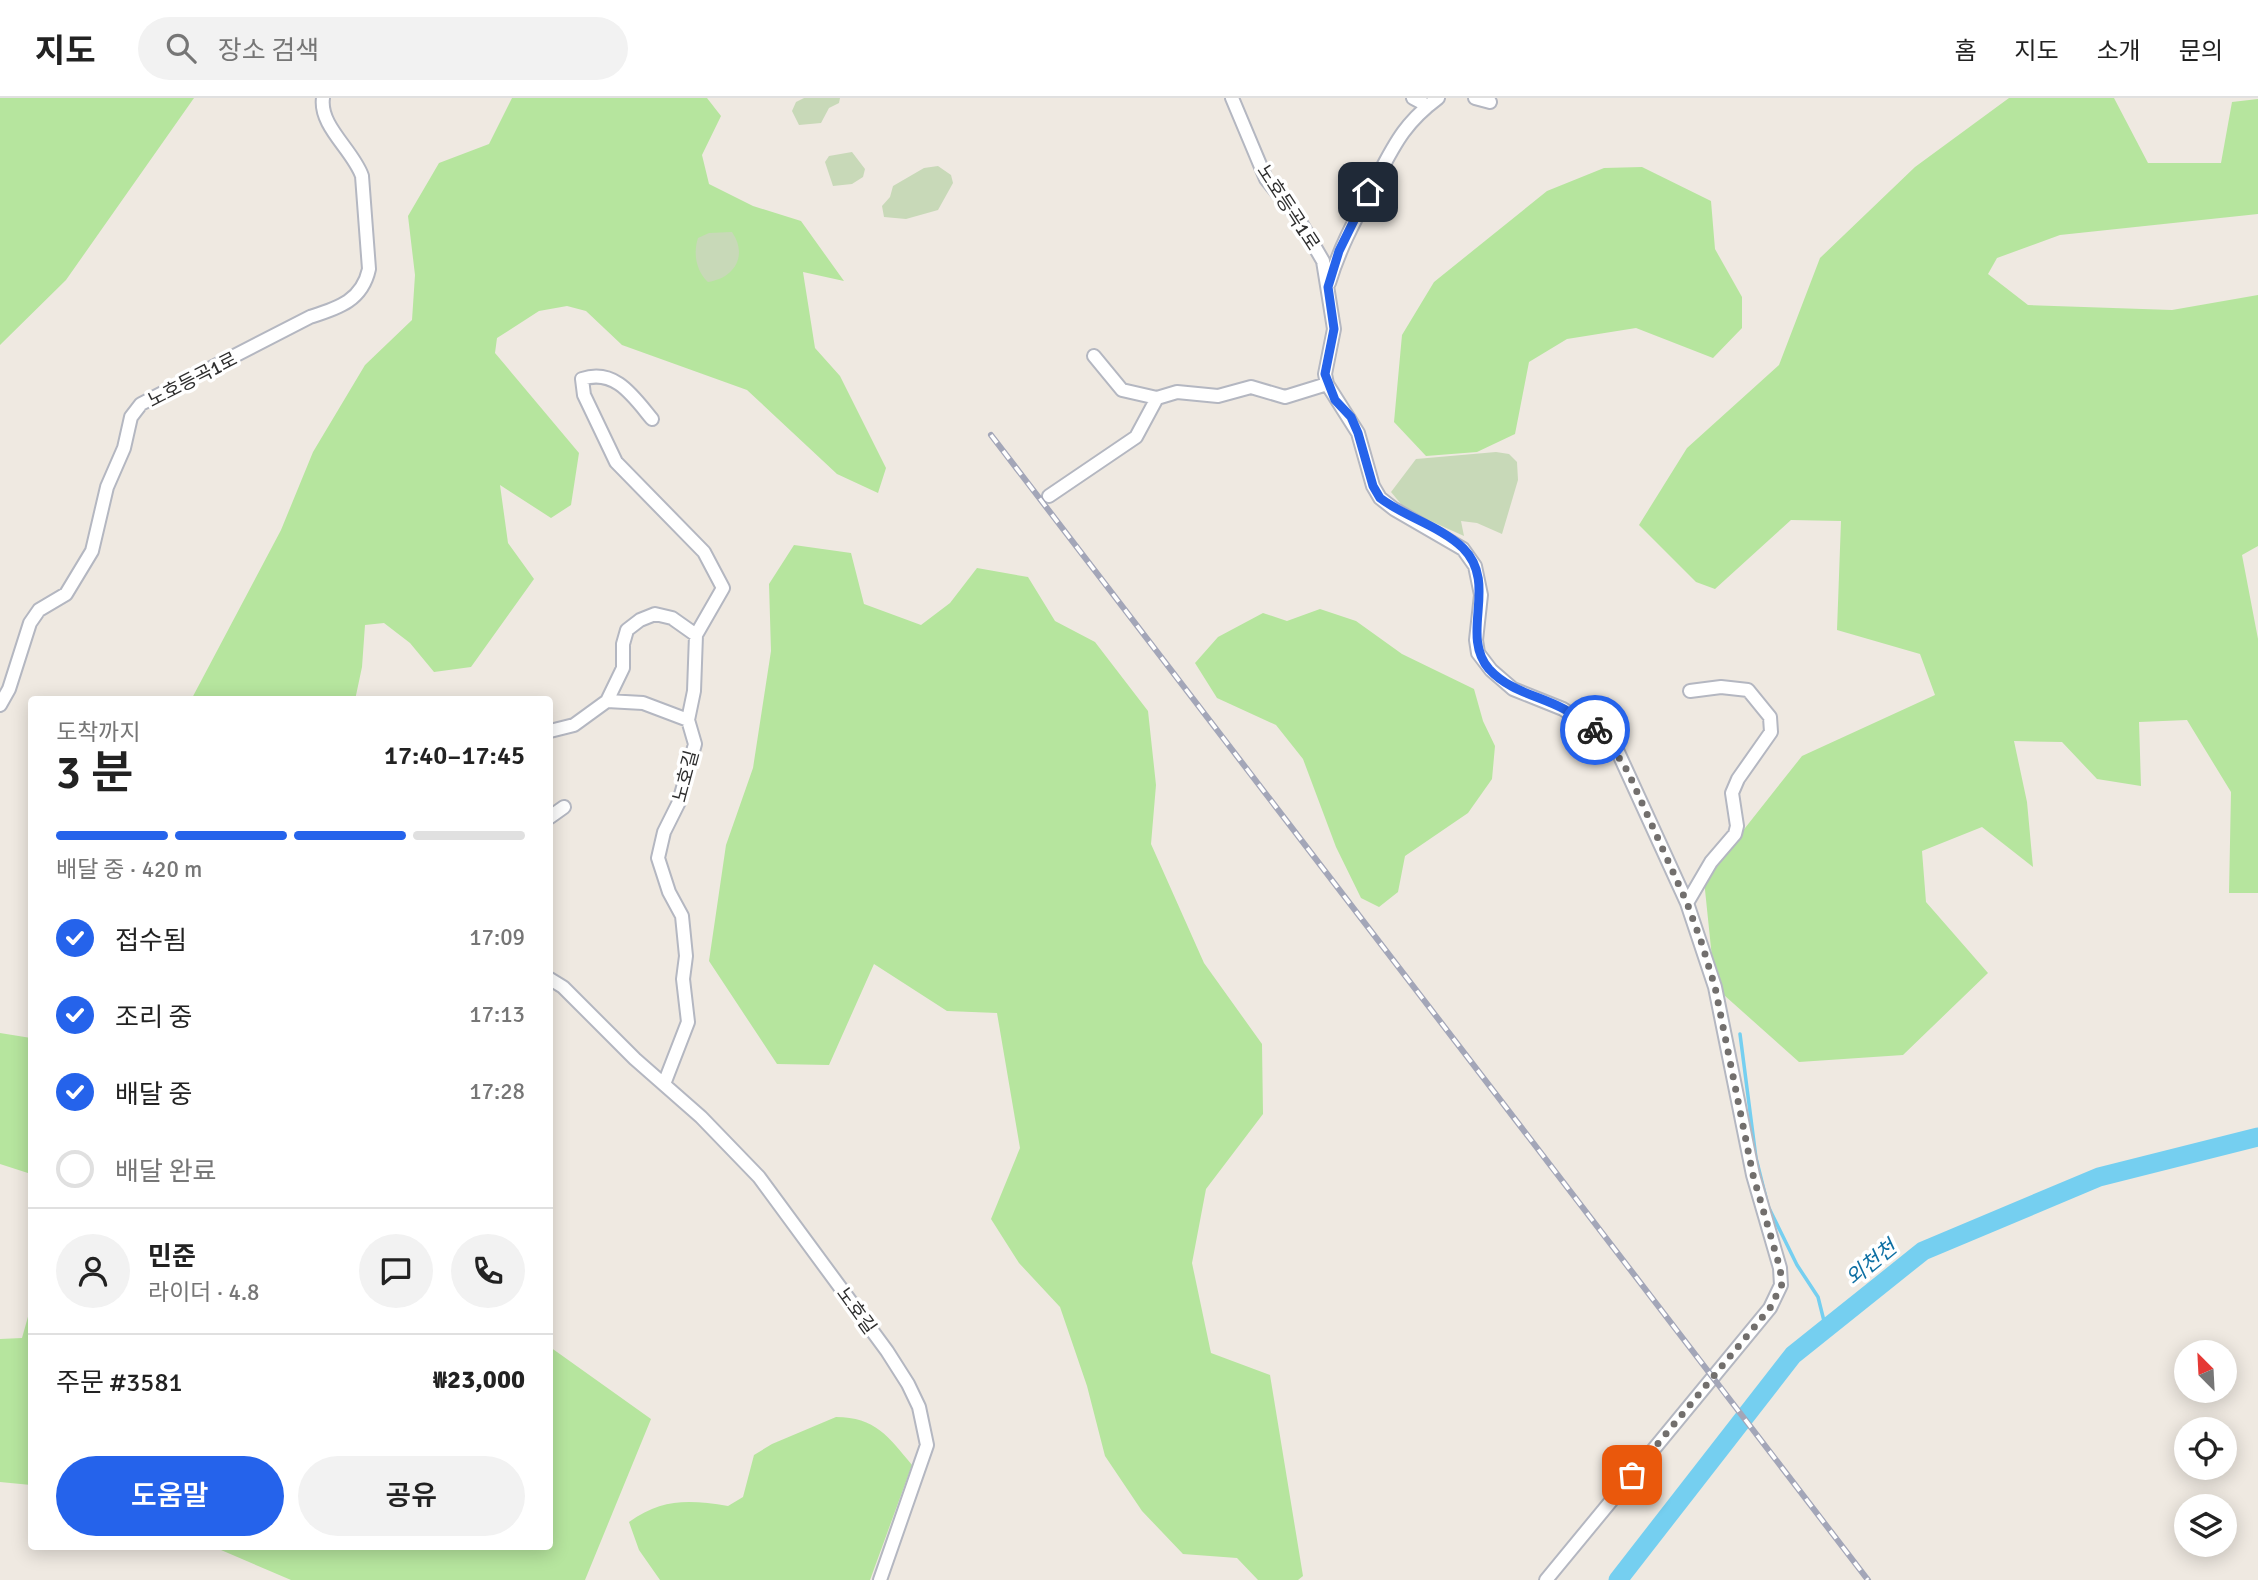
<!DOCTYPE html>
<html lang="ko">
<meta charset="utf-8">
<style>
body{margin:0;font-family:Signika,"Noto Sans KR",sans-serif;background:#f2f2f2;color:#222;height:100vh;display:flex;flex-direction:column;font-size:26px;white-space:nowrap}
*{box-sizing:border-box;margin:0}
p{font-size:23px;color:#767676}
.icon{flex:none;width:38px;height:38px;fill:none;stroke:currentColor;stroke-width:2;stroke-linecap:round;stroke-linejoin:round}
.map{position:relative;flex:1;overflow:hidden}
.sheet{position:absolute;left:28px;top:598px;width:525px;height:854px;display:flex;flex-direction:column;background:#fff;border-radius:7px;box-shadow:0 4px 18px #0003}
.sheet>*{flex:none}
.needle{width:46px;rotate:336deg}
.controls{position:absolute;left:2174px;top:1242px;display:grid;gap:14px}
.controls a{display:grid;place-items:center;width:63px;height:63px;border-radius:50%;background:#fff;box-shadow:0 4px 18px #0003;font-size:35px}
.pin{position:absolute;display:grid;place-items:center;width:60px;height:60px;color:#fff;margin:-30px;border-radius:14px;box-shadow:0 4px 10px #0006}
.courier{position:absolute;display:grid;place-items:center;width:70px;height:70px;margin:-35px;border:5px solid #2563eb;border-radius:50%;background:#fff;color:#222;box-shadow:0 2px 9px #0007}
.headline em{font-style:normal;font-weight:600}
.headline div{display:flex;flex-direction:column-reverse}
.headline{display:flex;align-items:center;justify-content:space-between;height:119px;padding:0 28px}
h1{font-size:46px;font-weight:600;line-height:52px}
.bar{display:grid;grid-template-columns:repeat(4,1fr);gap:10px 7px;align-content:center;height:84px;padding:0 28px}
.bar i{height:9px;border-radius:5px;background:#e0e0e0}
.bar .on{background:#2563eb}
.bar p{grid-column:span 4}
.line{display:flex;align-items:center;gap:18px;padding:0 28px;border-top:2px solid #e0e0e0}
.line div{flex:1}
.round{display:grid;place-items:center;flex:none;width:74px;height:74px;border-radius:37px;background:#f2f2f2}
ol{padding:0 28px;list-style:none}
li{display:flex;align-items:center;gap:21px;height:77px}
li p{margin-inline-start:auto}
li .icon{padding:7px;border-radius:50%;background:#2563eb;color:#fff;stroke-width:4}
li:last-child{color:#767676}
li i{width:38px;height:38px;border:4px solid #e0e0e0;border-radius:50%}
.button{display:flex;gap:14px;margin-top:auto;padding:14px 28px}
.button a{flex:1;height:80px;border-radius:42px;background:#2563eb;color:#fff;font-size:28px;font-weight:600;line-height:80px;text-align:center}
.button a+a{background:#f2f2f2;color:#222}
header{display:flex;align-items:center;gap:42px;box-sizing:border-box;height:98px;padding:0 35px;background:#fff;border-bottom:2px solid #e0e0e0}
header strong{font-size:33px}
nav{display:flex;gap:38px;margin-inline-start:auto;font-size:24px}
.search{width:490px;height:63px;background:#f2f2f2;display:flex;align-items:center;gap:18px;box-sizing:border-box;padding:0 24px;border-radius:38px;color:#767676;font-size:26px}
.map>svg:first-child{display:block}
.green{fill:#b6e59e}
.cemetery{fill:#c8d9b8}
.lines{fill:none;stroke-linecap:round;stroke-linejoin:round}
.stream{stroke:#75cff0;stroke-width:3.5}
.river{stroke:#75cff0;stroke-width:19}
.minor-casing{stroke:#b4b7c1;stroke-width:16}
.minor{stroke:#fff;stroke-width:12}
.rail-casing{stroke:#a3a6b8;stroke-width:6}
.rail{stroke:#fff;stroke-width:3.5;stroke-dasharray:10;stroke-linecap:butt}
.done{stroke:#726f6d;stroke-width:7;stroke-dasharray:0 12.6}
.route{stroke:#2563eb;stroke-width:9}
.labels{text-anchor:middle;stroke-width:7;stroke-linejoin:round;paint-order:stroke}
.street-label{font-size:19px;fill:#2e2e2e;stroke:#fff}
.water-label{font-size:21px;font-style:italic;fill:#0d6fa3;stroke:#fff}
</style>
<header>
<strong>지도</strong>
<div class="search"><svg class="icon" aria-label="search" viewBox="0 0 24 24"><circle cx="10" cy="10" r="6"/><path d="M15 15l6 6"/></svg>장소 검색</div>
<nav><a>홈</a><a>지도</a><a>소개</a><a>문의</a></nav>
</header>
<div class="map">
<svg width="2258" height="1482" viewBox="0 0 2258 1482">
<rect width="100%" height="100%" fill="#efe9e1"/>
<path class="green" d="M0,0h194l-128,182 -66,65z
M512,0h195l14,18 -19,39 7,29 44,22 48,15 43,60 -41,-9 12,76 25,28 46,92 -8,25 -41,-19 -90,-84 -125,-45 -36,-34 -19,-5 -28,5 -42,27 -2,15 84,100 -8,52 -20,13 -51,-33 8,58 26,36 -63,88 -37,5 -24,-29 -26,-20 -19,2 -3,42 -7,33h-164l90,-170 32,-78 52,-87 47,-45 3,-45 -7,-59 31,-53 50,-19z
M2009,0h105l34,65h73l11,-61 26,-3v115l-198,21 -63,23 -9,16 40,31 144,5 86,-15v251l-16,9 16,84v254h-29l2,-101 -44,-72 -48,2 2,64 -44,-7 -35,-37 -48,-1 13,61 6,65 -51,-40 -60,24 4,51 62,71 -85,82 -104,7 -84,-75 -11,-107 98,-124 133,-61 -15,-41 -83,-24 4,-109 -50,-1 -76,69 -19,-7 -57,-57 48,-77 92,-83 41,-107 95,-91z
M1642,69l69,34 4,48 27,48v31l-29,30 -77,-30 -69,11 -38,23 -14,72 -38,18 -51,4 -32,-34 8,-87 32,-53 113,-91 57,-23z
M794,447l57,8 13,51 57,21 29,-22 27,-35 51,9 27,44 40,21 53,69 8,74 -5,59 53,119 58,81 1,70 -57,75 -14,74 19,90 59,22 33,201 -5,4h-40l-21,-22 -54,-4 -41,-43 -37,-55 -18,-70 -27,-79 -41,-44 -28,-44 29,-71 -23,-135 -50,-2 -73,-47 -45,101 -52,-1 -68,-103 17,-116 27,-77 18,-117 -2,-67z
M1320,511l36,12 46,33 72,35 9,32 12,25 -3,33 -24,34 -63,43 -7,36 -19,15 -18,-9 -25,-51 -33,-88 -27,-34 -59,-27 -22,-35 23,-26 45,-24 24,8z
M0,935l31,5v136l-31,-10z
M31,1208v179l-31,-3v-143l22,-1z
M550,1249l101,72 -66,161h-294l-77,-33h336z
M836,1319c39,0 53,20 76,48l-42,115h-210l-21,-30 -10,-28c34,-24 60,-22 99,-16l15,-9 11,-42 18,-11z"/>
<path class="cemetery" d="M804,0h36l-1,5 -10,5 -8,15 -22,2 -7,-14 4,-9z
M852,54l13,17 -2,8 -11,7 -19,2 -8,-24 4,-6z
M938,68l13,9 2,8 -15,27 -32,9 -22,-2 -2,-11 8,-9 3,-11 31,-18z
M732,134c16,23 3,46 -24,50 -12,-11 -15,-29 -10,-44l11,-5z
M1496,354l13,2 8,8 1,18 -16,54 -25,-11 -16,-2 3,15 -58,-26 -15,-18 25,-33z"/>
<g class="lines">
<path class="stream" d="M1740,936l16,124 12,48 29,59 21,32 8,32"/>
<path class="river" d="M1618,1482l175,-225 130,-104 176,-74 159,-40"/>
<g class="minor-casing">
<path id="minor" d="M1232,0l34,81 32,39 25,43 11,68 -9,45 2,10 31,49 15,53 7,12 14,11 69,40 12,17 6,29 -5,45 2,13 13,17 22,19 50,20 45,31 10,12 69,151 28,84 38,188 27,93 1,17 -11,23 -224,272
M1413,0l15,8
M1475,0l15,4
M1329,185c12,-40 31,-72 50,-109 17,-33 28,-53 59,-76
M1094,258l28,34 35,8 20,-6 41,4 33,-9 34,10 42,-13
M652,321c-19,-23 -37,-51 -70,-40l2,16 32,67 88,90 19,36 -27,47
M1049,398l87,-59 21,-39
M607,603l36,2 45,17
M0,607l9,-16 21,-66 9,-13 27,-16 26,-43 15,-64 17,-39 7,-31 10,-13 169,-87c28,-9 52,-16 59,-48l-7,-93c-9,-26 -43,-50 -39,-78
M550,633l24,-6 33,-24 16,-33v-24l4,-14 13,-10 15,-6 17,4 24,17 -2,56 -6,29 7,24 -16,58 -15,30 -6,26 11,34 13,24 4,40 -3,23 5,43 -24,62
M550,719l14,-10
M1687,805l24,-41 24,-28 2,-8 -5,-33 6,-14 33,-47 -1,-15 -22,-27 -27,-3 -31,4
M550,881l13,8 72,72 66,58 58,60 128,174 21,33 11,23 8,38 -47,135"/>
</g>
<use href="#minor" class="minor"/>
<g class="rail-casing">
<path id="rail" d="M991,337l877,1145"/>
</g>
<use href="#rail" class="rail"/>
</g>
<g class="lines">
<path class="done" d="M1595,632l13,10 20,32 59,131 14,38 14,46 38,188 27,93 2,16 -12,24 -138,167"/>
<path class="route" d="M1368,94l-29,59 -11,36 6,42 -9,45 10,26 16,17 7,16 15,53 7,12c25,19 60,28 83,50 36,36 -4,86 26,121 21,23 49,26 75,40 11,6 21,14 31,21"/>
</g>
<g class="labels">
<g class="street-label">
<text transform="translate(1289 109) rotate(57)" y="7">노호등곡1로</text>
<text transform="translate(192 281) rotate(-27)" y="7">노호등곡1로</text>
<text transform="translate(685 678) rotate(-75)" y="7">노호길</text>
<text transform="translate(857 1212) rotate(54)" y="7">노호길</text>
</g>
<g class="water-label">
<text transform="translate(1871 1165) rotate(-39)" y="7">외천천</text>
</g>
</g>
</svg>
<div class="controls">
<a><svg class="needle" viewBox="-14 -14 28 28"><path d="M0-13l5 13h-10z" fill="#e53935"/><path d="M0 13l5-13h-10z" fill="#767676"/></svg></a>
<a><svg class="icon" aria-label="locate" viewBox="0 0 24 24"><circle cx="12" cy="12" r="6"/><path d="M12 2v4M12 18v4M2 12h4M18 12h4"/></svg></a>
<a><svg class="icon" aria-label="layers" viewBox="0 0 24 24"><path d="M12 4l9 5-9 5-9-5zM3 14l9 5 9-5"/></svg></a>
</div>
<div class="pin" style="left:1632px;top:1377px;background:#ea580c"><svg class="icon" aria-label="bag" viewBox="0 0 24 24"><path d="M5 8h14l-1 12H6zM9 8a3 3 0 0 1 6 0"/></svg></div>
<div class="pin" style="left:1368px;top:94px;background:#1f2937"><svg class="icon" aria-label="home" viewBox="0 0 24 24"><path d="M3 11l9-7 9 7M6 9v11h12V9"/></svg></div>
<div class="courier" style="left:1595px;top:632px"><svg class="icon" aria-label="bike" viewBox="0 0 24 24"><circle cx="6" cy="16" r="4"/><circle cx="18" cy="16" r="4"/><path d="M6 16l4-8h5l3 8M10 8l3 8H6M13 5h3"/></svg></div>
<section class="sheet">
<div class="headline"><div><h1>3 분</h1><p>도착까지</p></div><em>17:40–17:45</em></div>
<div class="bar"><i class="on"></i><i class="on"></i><i class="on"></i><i></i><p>배달 중 · 420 m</p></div>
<ol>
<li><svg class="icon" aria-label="check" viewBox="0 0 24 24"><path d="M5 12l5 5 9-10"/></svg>접수됨<p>17:09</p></li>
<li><svg class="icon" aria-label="check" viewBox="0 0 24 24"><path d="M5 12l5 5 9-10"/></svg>조리 중<p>17:13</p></li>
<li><svg class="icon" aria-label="check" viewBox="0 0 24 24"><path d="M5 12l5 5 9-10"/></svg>배달 중<p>17:28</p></li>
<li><i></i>배달 완료</li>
</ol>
<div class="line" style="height:126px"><a class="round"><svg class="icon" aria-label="person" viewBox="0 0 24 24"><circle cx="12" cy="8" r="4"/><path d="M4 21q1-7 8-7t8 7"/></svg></a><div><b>민준</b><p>라이더 · 4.8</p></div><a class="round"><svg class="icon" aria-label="chat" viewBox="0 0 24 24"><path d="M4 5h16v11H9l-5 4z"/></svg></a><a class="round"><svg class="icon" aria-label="phone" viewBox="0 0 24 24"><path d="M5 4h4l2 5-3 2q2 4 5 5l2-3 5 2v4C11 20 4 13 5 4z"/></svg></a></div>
<div class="line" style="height:91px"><div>주문 #3581</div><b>₩23,000</b></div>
<div class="button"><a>도움말</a><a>공유</a></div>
</section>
</div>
